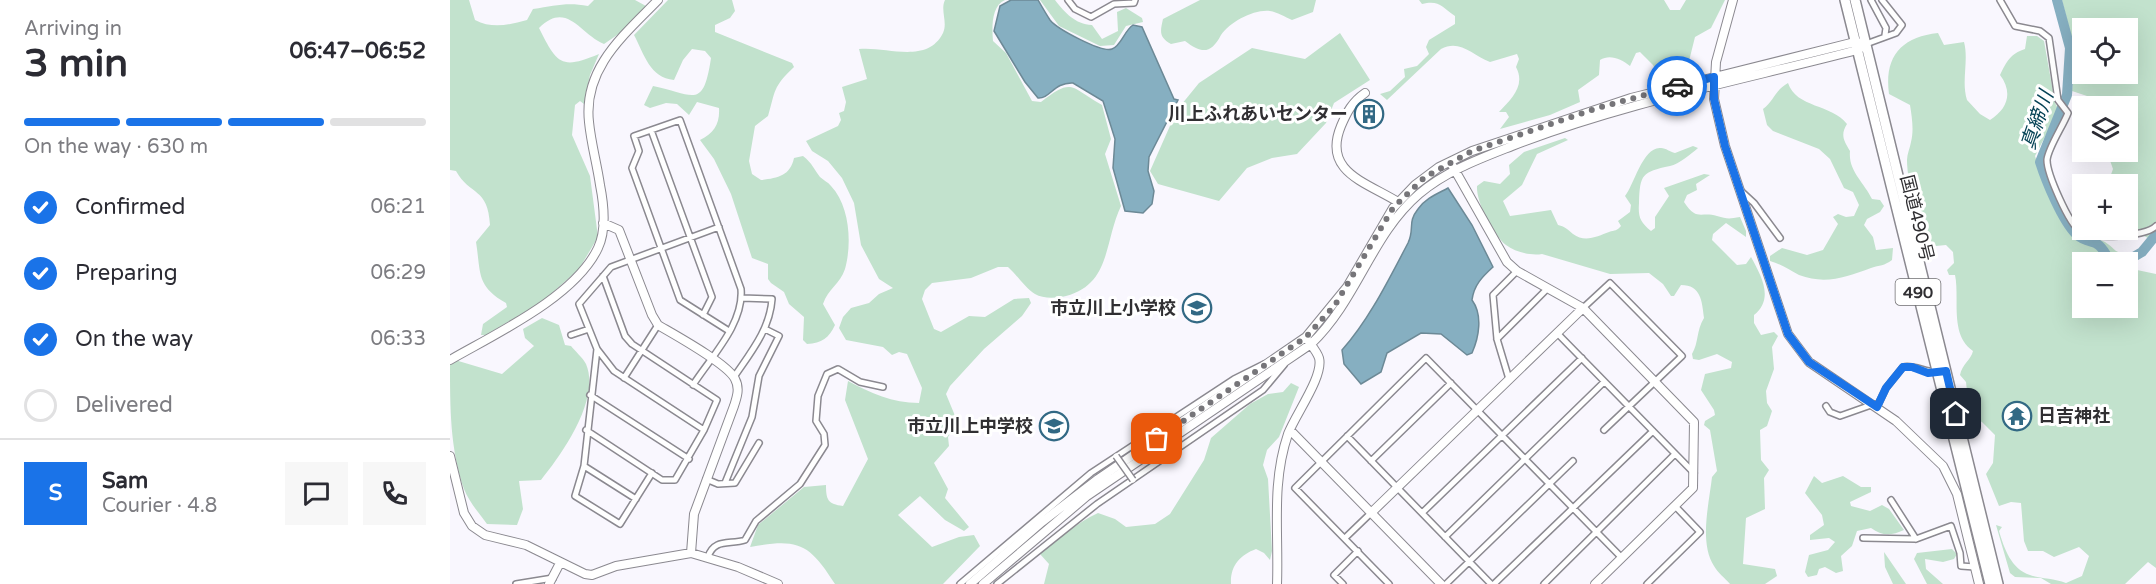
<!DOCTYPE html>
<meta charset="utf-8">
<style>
body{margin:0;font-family:"Varela Round","Noto Sans JP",sans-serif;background:#f7f7f7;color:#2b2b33;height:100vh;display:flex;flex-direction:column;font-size:22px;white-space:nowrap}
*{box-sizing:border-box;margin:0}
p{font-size:20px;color:#7c7c81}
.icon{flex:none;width:33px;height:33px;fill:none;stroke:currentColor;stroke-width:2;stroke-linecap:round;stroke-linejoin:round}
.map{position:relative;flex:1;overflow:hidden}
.panel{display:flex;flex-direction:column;background:#fff;width:450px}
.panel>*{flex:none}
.buttons{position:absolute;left:1622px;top:18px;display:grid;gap:12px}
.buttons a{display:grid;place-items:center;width:66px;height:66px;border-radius:0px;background:#fff;box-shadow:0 6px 24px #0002;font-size:30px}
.pin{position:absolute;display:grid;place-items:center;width:51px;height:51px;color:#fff;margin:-26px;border-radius:12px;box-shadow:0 3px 9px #0006}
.courier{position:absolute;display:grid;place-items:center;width:60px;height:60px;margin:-30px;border:4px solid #1a73e8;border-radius:50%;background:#fff;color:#222;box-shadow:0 2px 8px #0007}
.headline em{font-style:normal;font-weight:700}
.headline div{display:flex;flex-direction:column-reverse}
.headline{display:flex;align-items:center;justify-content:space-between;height:102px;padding:0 24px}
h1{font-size:39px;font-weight:700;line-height:45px}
.bar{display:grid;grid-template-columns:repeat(4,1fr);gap:9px 6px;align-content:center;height:72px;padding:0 24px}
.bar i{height:8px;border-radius:4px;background:#e1e1e2}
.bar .current{background:#1a73e8}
.bar p{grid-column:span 4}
.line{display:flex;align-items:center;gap:15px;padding:0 24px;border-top:2px solid #e1e1e2}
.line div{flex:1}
.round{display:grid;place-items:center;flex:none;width:63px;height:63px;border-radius:0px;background:#f7f7f7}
ol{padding:0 24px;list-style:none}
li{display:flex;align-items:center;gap:18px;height:66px}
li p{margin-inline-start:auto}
li .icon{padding:6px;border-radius:50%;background:#1a73e8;color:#fff;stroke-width:4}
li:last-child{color:#7c7c81}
li i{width:33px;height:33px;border:3px solid #e1e1e2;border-radius:50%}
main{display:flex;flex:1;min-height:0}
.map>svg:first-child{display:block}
.green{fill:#c2e2cd;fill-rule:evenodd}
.water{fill:#86afc1;stroke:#6c8996;stroke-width:1.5}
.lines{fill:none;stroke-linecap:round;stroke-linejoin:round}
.river{stroke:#86afc1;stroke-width:10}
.street-casing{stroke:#8b8990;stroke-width:8}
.secondary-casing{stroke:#8b8990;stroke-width:10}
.highway-casing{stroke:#8b8990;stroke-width:12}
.street{stroke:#fff;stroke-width:5}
.secondary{stroke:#fff;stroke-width:8}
.highway{stroke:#fff;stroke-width:9}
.street-bridge-casing{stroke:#8b8990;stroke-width:8;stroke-linecap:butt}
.street-bridge{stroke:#fff;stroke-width:5}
.done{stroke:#767579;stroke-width:6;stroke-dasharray:0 10.8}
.route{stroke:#1a73e8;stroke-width:8}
.labels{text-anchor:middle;stroke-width:6;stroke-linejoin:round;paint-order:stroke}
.shield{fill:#fff;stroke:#6e6d70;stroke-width:1.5}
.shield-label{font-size:16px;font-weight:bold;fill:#302f32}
.poi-label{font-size:18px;font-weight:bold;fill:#302f32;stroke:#fff;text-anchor:end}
.street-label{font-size:18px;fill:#302f32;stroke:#fff}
.water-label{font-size:20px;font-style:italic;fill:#064356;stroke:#fff}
</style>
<main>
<section class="panel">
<div class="headline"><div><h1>3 min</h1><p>Arriving in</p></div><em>06:47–06:52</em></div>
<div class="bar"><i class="current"></i><i class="current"></i><i class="current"></i><i></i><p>On the way · 630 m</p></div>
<ol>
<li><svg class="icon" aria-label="check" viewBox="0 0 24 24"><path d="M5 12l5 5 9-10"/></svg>Confirmed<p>06:21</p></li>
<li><svg class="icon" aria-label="check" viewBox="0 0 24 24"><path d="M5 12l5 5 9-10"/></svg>Preparing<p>06:29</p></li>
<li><svg class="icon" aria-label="check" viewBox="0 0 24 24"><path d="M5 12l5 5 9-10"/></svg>On the way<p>06:33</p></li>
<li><i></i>Delivered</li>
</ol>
<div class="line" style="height:108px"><b class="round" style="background:#1a73e8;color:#fff">S</b><div><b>Sam</b><p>Courier · 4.8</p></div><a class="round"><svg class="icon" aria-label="chat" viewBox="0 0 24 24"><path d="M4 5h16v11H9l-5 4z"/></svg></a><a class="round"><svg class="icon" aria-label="phone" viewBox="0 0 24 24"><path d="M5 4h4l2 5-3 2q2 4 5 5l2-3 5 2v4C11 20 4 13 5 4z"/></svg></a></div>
</section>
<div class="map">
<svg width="1706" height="584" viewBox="0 0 1706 584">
<rect width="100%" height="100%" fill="#f9f7fe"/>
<path class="green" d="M0,0h19l6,20c17,9 34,5 52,0l6,-11c22,-3 33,-7 55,-3l6,-6h41l11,6 -26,27 -16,11c-24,-10 -37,-44 -65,-16 18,36 22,42 60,26l-9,21 -6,29 -4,-3 -5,4 -3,30 18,41 8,61 -19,32 -37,33 -56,33h-5l2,-11 24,-17 -1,-4c-30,-17 -25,-30 -30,-61l14,-17c-2,-38 -20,-29 -34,-54l-6,-1z
M218,0h64l3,11 -5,7 -15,7v7l77,31 2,4c-22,21 -18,23 -26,49l-13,10 -6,35 3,13 9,6c17,-2 29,-4 33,-22l9,-2c10,8 10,12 17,21 3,3 8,5 11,9 19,20 21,58 14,83 -5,15 -17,20 -22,35l12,21c-6,13 -13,18 -28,19l-4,-4 1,-23 -15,-13 -5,-12 -13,-9 -3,-4v-15l-16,-6 -21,-64 -17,-35 -14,-19c14,-7 20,-16 19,-32l-22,-6 -8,13 -12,-11 -11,-1 -16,5 -6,-3 9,-19c41,8 50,25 58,-28l-6,-7 -13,-2 -9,11 -9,20c-24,-2 -30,-26 -40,-45z
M495,0h60c-14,6 -13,28 -12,41l13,12 26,48 9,1c32,-25 29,-15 61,3l9,34 -6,15 16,52c-17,36 -10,78 -55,90 -9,2 -23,3 -31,-2 -10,-6 -18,-19 -27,-27h-10l-27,11 -39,5 -7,7 -3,9 12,30 7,3 28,-16 16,1 29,-18 15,-1 2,5 -9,13 -38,33 -34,37 -4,8 12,29 -10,14 1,9 -15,17 14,26 -3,9 24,29 -5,4 -19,-11 -25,-24 -22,19 34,32 27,-10 15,-2 6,11 -37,38h-108c-26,-41 -37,-46 -85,-37l8,-22 46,-38 22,-2c0,15 2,19 17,21l25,-47 -23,-59 3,-19c23,12 44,22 71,22l3,-15 -15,-34 -8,-2 -7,3 -9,-8 -37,-7 -7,-12 4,-11 8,-9 18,-5 10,-9 14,-6 -14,-9 -18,-34 -7,-42 -12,-25 -14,-17 -16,-10 -6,-10 32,-15 3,-6 -2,-7 5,-2 2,-9 -4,-15 25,-8 -8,-30c27,-3 68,16 84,-16 5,-11 -3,-23 2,-33z
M590,0h15c10,13 20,24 37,25l10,14 16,-8 -1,-19 9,-4 16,10 1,4 -17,4 -12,19 -14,1 -41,-20z
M750,0h116l-3,12 -21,8c-7,-3 -15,-8 -22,-9 -16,-2 -40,11 -49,24 -10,19 -19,19 -36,6l-14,3c-12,-7 -11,-12 -8,-25z
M969,0h245l6,10h10l6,-10h39l-14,28 -16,9 -8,32 -14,8 -13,2 -7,-14 -13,-13 -4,1 -6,13c-9,-7 -20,-12 -30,-6l-1,15 -21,15 2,12 -30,13 -50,14 9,-12 -3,-5h-7c12,-13 27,-26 17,-45l3,-8 -2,-5 -27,8c-18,-7 -30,-23 -49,-13l-54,51 -7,-6 10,-3 15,-14 -1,-8 13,-3 12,-12 -3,-7 3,-7 26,-16v-8c-14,-9 -15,-16 -33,-12z
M1612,0h94v235l-8,3 -12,-6 -9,-10v-38l-19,-1 5,-14 -6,-17h20v-46h-22l-9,-7 -24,-8 4,-35zM1632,28h45v46h-45z
M890,33l30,47 -36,23 -8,20 -29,31 -25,4 -25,10 -28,33 -61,-17 -8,-13 27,-61 22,-27 53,-35 53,11z
M1488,33l6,12 20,-3c5,19 -3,39 3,58l13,14 10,6c18,-11 23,-28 10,-45 7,-14 10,-21 25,-26l2,-13h10l7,5 11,62 4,7 -24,46c7,21 21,66 39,80 10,8 21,0 31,6 10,6 10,13 23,10l2,5 -7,5h-41v46h45v-36l10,-2 19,4v294l-8,-6 -23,22h-74l-10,-6 -26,-1 -5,-4 -14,-48 6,2 -3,4c5,17 12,38 31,44 11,4 24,3 36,8l16,-7 7,-20 -10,-9 -25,10 -11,-6h-15l-4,-10 -3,-38 -10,-1 -12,4 -13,-32 7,-11 2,-28 -13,-13 -11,-5 -8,-21 4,-5 -1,-9 -6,-7c2,-11 11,-15 13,-24 -24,-16 -13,-53 -18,-76h-6l-2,-5 7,-7 -1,-11 -7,-7 -10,1c-17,-14 -29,-63 -29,-86 0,-6 3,-12 4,-18 3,-12 1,-24 -1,-37l-21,-11c-5,-37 12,-57 49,-61z
M1338,83c8,25 44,21 59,41 -7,11 -3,17 3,27 -2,20 14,31 22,48l8,1 4,6 -4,6 -13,7 -3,6 9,12 3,13 17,-2 -1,12c-8,6 -12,5 -21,8 -24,9 -46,17 -72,7 -10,-5 -18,-11 -29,-14v-5l12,-8 25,7 16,-5 15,-26 -5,-7 5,-3 8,3 8,-1 5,-11 -6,-13 -9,-4 -14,-29 -11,-10 -46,-18 -6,-6 -4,-16c11,-8 12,-19 25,-26z
M1115,138l3,2 -31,14 -15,31 -19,16 7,15 41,-6 7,15c8,2 9,4 15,9 12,9 25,2 36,-2 6,-2 8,-1 12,-6l-3,-5 12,-9 1,-7 -6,-9c9,-11 18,-50 36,-48 5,0 9,4 14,5l18,-7 5,2c-7,6 -19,16 -28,18 -28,6 -30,8 -31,37 -1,14 1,19 12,28l4,-3v-11l14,-21 -5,-8 40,-14 6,1 -14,9 1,6 -10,5 -3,7c13,20 17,9 33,14 10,3 12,3 23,1l6,14v6l-20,-14 -13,11 -1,6 25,25 9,-1 5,-7c11,20 23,42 3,58v8l7,12 13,-3 4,4 -6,11 2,22 -8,22 1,12 5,8 -5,15 -7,4 1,30 8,10 -5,8 1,31 -19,9 -3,46 32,5 2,7 -12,8h-35c-5,-6 -12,-11 -16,-18 -15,-23 -5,-62 -2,-89l5,-6 -7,-41 -6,-5 1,-4 10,-6 -1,-5 -13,-20 4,-16 26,-6 1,-6 -15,-8 -18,6 -6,-1 -1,-5c7,-12 4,-23 12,-36 -2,-17 -3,-33 -23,-33l-7,11h-3l-8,-12 -14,-11 -39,1 -68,-20c-11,2 -27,-2 -36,-9 -13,-11 -30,-43 -29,-59l7,-5 16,3 10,-10 -1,-9 15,-13z
M92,318l17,7 6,20 6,1c4,5 12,12 15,18 15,35 -24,90 -45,116l-22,1 4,28 -6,16 -30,-1c-8,-11 -18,-22 -23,-35 -14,-40 -14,-82 -14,-125l5,-4 47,14 32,-28 -9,-8 -2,-9z
M841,383l8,4 -20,50 -12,13 -4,15 5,14 4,72 -2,9 -6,-7 -8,-4c-16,6 -26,17 -25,35h-187l5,-20 -9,-10c19,-15 36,-31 58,-41l17,6 11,8 29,-3 15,-10 34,-54 7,-22 39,-34 18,-10 15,-2z
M1364,476l8,7 21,-7 18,11h10v5l-21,10 1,4 19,5 12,-6 7,4 15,21c-13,6 -22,6 -33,-2l-14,3 -5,15 -11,10 2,15 -7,2 -11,-6 -6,2 -2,6 -9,2 -3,-5 4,-17 19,-5 7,-8 -6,-4 -19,2v-5l14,-10 -2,-10 -17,-22z
M1502,549l5,5 -3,5 -11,3 -18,-3 1,10 17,15h-16l-13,-25 3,-6z
M1434,552l22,32h-13l-8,-17z"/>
<path class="water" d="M561,0h27c4,7 8,14 12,20 7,9 52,33 62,29 9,-3 12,-18 21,-24l9,2 32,72 4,1 -29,57 -1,14 6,20 -2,13 -9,9 -18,-2 -12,-43 2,-29 -12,-38 -30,-18c-19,-1 -23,16 -35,15l-13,-16 -31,-51 6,-25z
M998,188l24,37 21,42c-11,10 -19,18 -21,33 11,15 7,37 0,53l-5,2 -26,-21 -20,-1 -34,20 -6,19 -20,12 -17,-20 -2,-14c27,-30 47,-71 66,-107 7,-15 -1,-20 10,-34 8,-11 19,-15 30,-21z"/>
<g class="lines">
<path class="river" d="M1607,0l13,48 -3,47 -27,67c6,19 22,58 36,72 16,14 20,-1 34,28
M1675,262l17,-10 14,-17"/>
<g class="street-casing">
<path id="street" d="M618,0l7,9 16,8 23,-13 20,-1 1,-3
M1421,0l15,28 -1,7
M1550,0l15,26 25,5 9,7 9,62 10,13c-5,13 -20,35 -21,47 0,14 22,64 33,71 13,9 65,6 76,-5
M1416,44l30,-11 6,-8 -20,-25
M201,130l61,167 -9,18
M1291,191l13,12 26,35
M1133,308l27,-25 72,73 -78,74
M1107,333l137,140
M121,335l18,-6
M1047,339l51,-51
M147,349l-13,117 -9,30 45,28 32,-51
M284,377c17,-25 36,-48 38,-78l-30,-1
M174,378l34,-53
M1059,379l-12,-40 -4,-44 24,-24
M243,385c18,-28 51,-61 48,-96l-61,-169 -46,16 5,15 -7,17 48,132 49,31
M140,395l99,64
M1376,406l4,6 10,4 34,-12
M1427,407l9,-19 17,-21c11,-3 23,6 35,5
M136,430l76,50h13l29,-50 13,-30 -85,-56 -7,-8 -22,-60
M254,430l-90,-59 -17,-22 -18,-45 32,-37 108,-40
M897,436l144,148
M921,461l80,-78
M134,466l52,33
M256,479l12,5 17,-1 24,-40
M275,483l27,-66 7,-41 20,-40 -14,-7
M1441,500l25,39
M972,513l160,-155
M995,537l159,-155
M895,538l27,-26
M1413,538l53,1 35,-13 9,27 1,13 14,1
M258,557c6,-19 22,-12 37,-17l11,-19 44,-37 25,-39 -1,-11 -8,-13 2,-25 9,-22 11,-5 22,13 23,5
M66,584l37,-6
M510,584l131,-111 143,-94 30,-15
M547,584l100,-80 166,-114 21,-25
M893,584l-9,-9 24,-24
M939,584l-94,-96 131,-130 196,200
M996,584l127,-123
M1044,584l159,-153
M1094,584l131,-130
M1197,584l53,-52 -25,-26"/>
</g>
<g class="secondary-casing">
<path id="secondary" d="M1283,0l-17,62 -2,37 11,47 63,188 21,28 87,59 47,45 14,28 22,90
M915,93c-13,9 -18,19 -24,33 -19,46 25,56 57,76
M1002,165l55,97 10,9 66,37 111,114 -1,66 -98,96
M153,223l16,7 33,85 6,10c17,10 70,39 77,54 5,9 2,18 -1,27l-40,108 -3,39
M0,360c45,-26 125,-63 148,-112 9,-19 6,-43 2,-63 -3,-21 -9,-42 -11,-63 -6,-54 35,-87 69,-122
M840,430l151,154
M0,456l14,57 8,13 13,9 41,10 59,29 7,1 24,-9 75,-13 47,14 40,17
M922,512l211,-204
M99,584l11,-21
M520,584l72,-62 56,-43 208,-142 41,-50 46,-79 22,-23 24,-18 33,-16 159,-53 224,-56 11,2
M533,584l104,-88 224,-152c47,-45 60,-109 108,-150 27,-23 60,-35 93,-48 111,-43 230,-66 345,-96l5,-3
M827,584c2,-52 -6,-100 11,-150 7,-19 36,-58 31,-76 -2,-6 -7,-12 -10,-16"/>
</g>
<g class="highway-casing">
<path id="highway" d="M1395,0l145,584
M1405,0l143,584"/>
</g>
<use href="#street" class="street"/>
<use href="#secondary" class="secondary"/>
<use href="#highway" class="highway"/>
<g class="street-bridge-casing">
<path id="street-bridge" d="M666,456l17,24"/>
</g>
<use href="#street-bridge" class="street-bridge"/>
</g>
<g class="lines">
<path class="done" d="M707,439l149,-102 29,-32 58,-97 32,-31 47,-26 126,-43 79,-22"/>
<path class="route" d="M1227,86l37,-9v22l11,47 63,188 21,28 68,45 9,-19 17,-21h9l16,6 18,-2 10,43"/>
</g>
<defs>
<g id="building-ring" transform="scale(1.5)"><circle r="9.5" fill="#fff" stroke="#326984" stroke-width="1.5"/><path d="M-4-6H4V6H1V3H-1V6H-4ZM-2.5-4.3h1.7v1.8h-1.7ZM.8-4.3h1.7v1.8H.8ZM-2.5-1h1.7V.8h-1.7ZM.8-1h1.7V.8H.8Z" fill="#326984"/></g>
<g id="school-ring" transform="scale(1.5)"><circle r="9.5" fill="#fff" stroke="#326984" stroke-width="1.5"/><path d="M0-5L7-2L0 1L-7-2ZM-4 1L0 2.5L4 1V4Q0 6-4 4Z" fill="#326984"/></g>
<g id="temple-ring" transform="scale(1.5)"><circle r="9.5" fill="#fff" stroke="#326984" stroke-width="1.5"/><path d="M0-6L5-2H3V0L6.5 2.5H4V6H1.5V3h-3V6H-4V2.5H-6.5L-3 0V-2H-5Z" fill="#326984"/></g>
</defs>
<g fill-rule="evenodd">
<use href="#building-ring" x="919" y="114"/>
<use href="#school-ring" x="747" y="308"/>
<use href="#temple-ring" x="1567" y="416"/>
<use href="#school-ring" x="604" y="426"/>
</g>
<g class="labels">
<rect class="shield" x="1445.5" y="279" width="45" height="26" rx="4.5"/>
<g class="shield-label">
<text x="1468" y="298">490</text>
</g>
<g class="poi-label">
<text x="898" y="120">川上ふれあいセンター</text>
<text x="726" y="314">市立川上小学校</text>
<text x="1588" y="422" text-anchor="start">日吉神社</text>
<text x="583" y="432">市立川上中学校</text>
</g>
<g class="street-label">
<text transform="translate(1467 218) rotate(76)" y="6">国道490号</text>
</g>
<g class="water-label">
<text transform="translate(1587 120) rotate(-71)" y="7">真締川</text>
</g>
</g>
</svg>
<div class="buttons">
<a><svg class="icon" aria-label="locate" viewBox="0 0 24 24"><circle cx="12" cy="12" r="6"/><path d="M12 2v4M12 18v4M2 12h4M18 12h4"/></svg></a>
<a><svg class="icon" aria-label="layers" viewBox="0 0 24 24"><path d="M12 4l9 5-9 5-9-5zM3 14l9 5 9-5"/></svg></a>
<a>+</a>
<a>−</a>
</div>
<div class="pin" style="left:707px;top:439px;background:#ea580c"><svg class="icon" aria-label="bag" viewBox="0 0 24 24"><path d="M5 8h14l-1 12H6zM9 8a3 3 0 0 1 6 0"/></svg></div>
<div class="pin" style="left:1506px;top:414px;background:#1f2937"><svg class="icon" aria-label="home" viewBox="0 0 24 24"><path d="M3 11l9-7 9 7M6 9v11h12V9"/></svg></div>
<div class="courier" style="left:1227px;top:86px"><svg class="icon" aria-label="car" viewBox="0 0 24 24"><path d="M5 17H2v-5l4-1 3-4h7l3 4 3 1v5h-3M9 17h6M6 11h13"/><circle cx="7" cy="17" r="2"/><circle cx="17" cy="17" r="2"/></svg></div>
</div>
</main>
